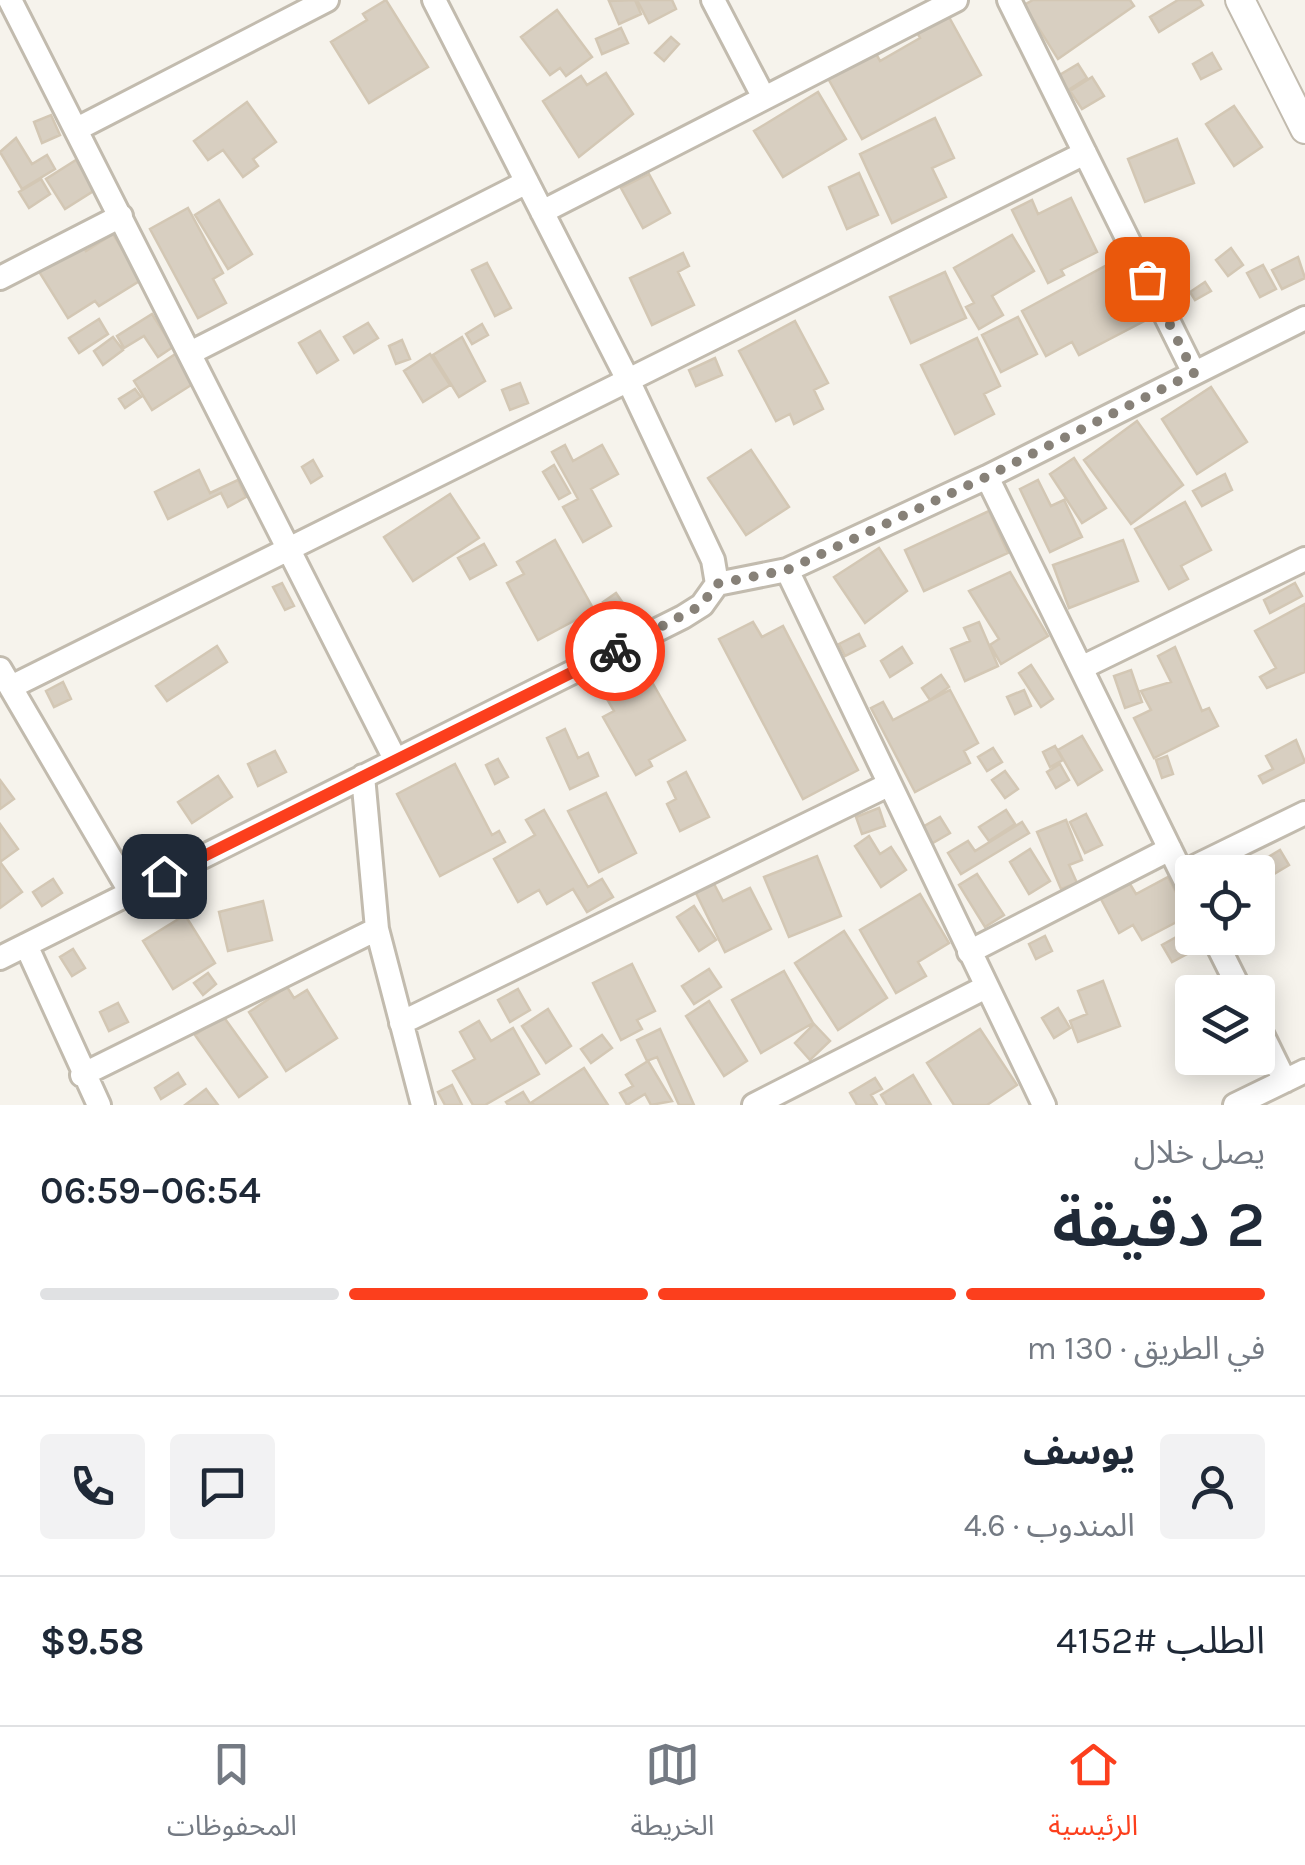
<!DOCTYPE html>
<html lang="ar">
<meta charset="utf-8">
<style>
body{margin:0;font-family:Karla,"Noto Sans Arabic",sans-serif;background:#f2f2f3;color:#1f2937;direction:rtl;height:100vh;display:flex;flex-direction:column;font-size:38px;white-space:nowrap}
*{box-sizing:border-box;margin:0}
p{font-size:32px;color:#747a83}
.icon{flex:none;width:55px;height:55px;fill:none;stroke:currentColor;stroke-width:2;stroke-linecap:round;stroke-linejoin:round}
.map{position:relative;height:1105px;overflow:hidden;direction:ltr}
.sheet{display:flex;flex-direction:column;background:#fff;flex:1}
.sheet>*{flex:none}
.tools{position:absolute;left:1175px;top:855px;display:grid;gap:20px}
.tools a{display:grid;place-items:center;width:100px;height:100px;border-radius:10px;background:#fff;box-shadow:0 5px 25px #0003;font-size:50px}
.pin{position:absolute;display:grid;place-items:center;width:85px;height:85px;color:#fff;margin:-42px;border-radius:20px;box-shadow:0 5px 15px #0006}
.courier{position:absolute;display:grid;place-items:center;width:100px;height:100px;margin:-50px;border:8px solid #fc3f1d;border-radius:50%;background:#fff;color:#222;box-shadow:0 2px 12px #0007}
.head em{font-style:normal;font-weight:600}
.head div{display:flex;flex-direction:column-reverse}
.head{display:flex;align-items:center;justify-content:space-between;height:170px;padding:0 40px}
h1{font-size:65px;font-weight:600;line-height:75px}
.bar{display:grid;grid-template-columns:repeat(4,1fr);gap:15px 10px;align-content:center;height:120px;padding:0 40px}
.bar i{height:12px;border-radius:8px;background:#e0e1e3}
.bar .on{background:#fc3f1d}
.bar p{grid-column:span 4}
.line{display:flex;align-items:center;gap:25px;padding:0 40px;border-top:2px solid #e0e1e3}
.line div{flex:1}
.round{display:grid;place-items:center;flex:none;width:105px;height:105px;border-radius:10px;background:#f2f2f3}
.dock{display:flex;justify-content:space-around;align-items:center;height:140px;border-top:2px solid #e0e1e3;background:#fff;font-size:28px;color:#747a83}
.dock a{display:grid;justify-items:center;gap:5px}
.dock .on{color:#fc3f1d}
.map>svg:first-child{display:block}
.building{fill:#d8cfc1;stroke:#d3c7b4;stroke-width:2.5}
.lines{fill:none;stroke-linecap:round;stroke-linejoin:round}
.minor-casing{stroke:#c2bbae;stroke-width:28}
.tertiary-casing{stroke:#c2bbae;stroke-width:32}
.minor{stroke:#fff;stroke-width:22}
.tertiary{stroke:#fff;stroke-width:28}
.done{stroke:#878178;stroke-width:10;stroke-dasharray:0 18}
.route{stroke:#fc3f1d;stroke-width:12}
</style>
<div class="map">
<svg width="1305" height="1105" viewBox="0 0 1305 1105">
<rect width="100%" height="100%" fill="#f6f3ec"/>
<path class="building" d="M386,0l42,67 -59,36 -38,-61 36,-22 -4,-6z
M635,0l6,14 -22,10 -10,-23z
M637,0h35l4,9 -27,14z
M1033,0h97l4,6 -76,53 -34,-54z
M1178,0h22l3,5 -44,27 -9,-15z
M944,8l37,67 -119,64 -37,-66 47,-27 8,15 40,-23 -7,-13z
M557,10l35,47 -26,19 -6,-8 -10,7 -29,-38z
M621,28l7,15 -26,11 -6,-15z
M671,37l8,7 -15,17 -9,-8z
M1212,53l9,16 -20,10 -8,-15z
M1078,64l9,14 -25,16 -9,-15z
M606,73l27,41 -54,43 -36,-56 38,-25 6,9z
M1092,77l12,19 -22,13 -12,-18z
M818,92l28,47 -63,38 -29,-46z
M247,102l29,40 -23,17 5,7 -15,11 -20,-27 -15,10 -14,-19z
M1234,106l28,41 -28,19 -28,-42z
M51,115l9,20 -18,8 -8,-21z
M935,118l19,40 -22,10 14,29 -54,26 -32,-69z
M16,138l16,26 15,-9 8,14 -33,20 -22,-37z
M1177,139l17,44 -49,19 -17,-43z
M76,160l19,30 -30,19 -19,-30z
M859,173l19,42 -31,14 -18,-42z
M649,174l21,39 -27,15 -22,-40z
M41,179l9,15 -21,14 -10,-16z
M1071,198l26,54 -36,18 3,5 -16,8 -36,-73 20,-10 6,14z
M219,200l33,54 -24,15 -33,-54z
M188,208l35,65 -10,6 13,24 -28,15 -48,-89z
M113,234l28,46 -42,26 -4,-5 -27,17 -35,-56 43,-27 10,16z
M1012,235l22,36 -42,25 11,19 -24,14 -13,-22 8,-4 -20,-35z
M1231,248l12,17 -15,11 -12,-16z
M683,253l6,13 -11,6 16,33 -42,20 -22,-47z
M1298,257l7,21 -23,11 -10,-19z
M1120,258l32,59 -73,38 -7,-13 -26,14 -24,-45z
M487,263l24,45 -16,8 -23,-46z
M1263,265l13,24 -16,8 -13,-24z
M945,272l21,46 -55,25 -21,-46z
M1205,282l6,9 -16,9 -5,-8z
M152,314l21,33 -15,10 -14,-21 -20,12 -7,-12z
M1018,317l19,37 -36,18 -19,-37z
M99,319l9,15 -29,19 -10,-15z
M795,321l33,62 -14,7 9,19 -29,15 -4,-10 -14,7 -37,-70z
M368,323l10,15 -24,15 -10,-16z
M482,324l6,11 -16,9 -6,-10z
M320,331l18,29 -21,13 -18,-30z
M113,337l10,13 -20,15 -9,-14z
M462,337l23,44 -26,16 -26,-42z
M977,338l23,48 -16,8 10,20 -39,20 -34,-69z
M402,340l8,19 -14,5 -7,-18z
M177,353l19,29 -44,28 -18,-29z
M430,354l20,31 -27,17 -19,-31z
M715,358l7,17 -26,11 -7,-16z
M520,383l8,20 -18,7 -8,-20z
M1211,387l36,55 -50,32 -35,-55z
M135,389l6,8 -16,11 -6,-9z
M1137,421l46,64 -52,39 -47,-64z
M565,445l8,16 29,-16 16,29 -27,15 20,37 -28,16 -20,-35 15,-8 -26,-47z
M751,450l38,57 -43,28 -38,-57z
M1074,458l32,50 -24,15 -32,-49z
M313,460l9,16 -11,7 -9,-16z
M554,465l16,28 -11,6 -16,-27z
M199,470l11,23 28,-13 8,17 -18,10 -7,-14 -53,26 -13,-27z
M1225,474l7,16 -30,16 -9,-15z
M1038,480l13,26 13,-6 18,37 -32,15 -30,-63z
M450,494l29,44 -66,43 -29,-44z
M1185,502l26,48 -30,16 7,13 -19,10 -34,-60z
M989,511l19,42 -84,38 -19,-41z
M555,540l39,70 -56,30 -31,-57 17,-9 -7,-12z
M1123,540l15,41 -69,27 -16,-43z
M484,544l12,21 -26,14 -12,-21z
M879,548l28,43 -42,32 -31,-46z
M1010,572l38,64 -47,28 -11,-19 9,-6 -30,-48z
M282,583l12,23 -9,4 -12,-23z
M1295,583l7,13 -32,17 -6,-13z
M616,593l11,16 -12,9 -12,-16z
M1305,604v68l-38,16 -7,-11 16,-9 -21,-37z
M753,622l9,15 21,-11 75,144 -55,29 -84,-160z
M979,622l19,44 -33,15 -14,-32 19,-8 -6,-13z
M859,634l6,12 -20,10 -6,-12z
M217,646l10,16 -60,39 -11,-15z
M902,647l10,16 -22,14 -9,-16z
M1175,647l27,64 7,-3 9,18 -64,32 -20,-40 17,-8 -10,-19 30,-9 -13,-26z
M1031,665l22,34 -12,8 -22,-34z
M1131,670l11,32 -17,6 -11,-32z
M648,675l37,65 -36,20 3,6 -16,9 -33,-58 11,-6 -7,-12z
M941,675l8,12 -19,13 -8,-12z
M63,682l8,17 -17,8 -8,-16z
M950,690l28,53 -14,8 6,12 -55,29 -44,-84 12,-6 10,18z
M1024,690l7,16 -16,8 -8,-17z
M565,729l13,29 10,-5 10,23 -28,13 -23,-51z
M1082,736l20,34 -24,15 -20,-35z
M1296,740l9,22 -42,21 -4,-7 14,-7 -7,-13z
M1055,746l8,14 -13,7 -7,-15z
M993,748l9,14 -15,9 -9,-14z
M275,751l11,21 -28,14 -10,-22z
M1167,756l6,18 -11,4 -6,-18z
M498,759l10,18 -13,7 -9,-19z
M455,764l37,71 7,-4 6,11 -65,34 -43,-82z
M1060,764l9,16 -13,8 -9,-16z
M1005,771l13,18 -13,9 -13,-18z
M686,772l23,45 -29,14 -13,-27 9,-5 -8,-17z
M218,776l14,21 -40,26 -14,-21z
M0,780l14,19 -14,10z
M606,793l30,60 -37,19 -31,-61z
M879,808l6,18 -23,8 -6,-17z
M544,810l44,77 14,-8 11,18 -26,15 -14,-23 -26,15 -8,-14 -21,12 -24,-43 41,-24 -9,-15z
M1006,810l9,14 -26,17 -10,-14z
M1086,814l16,31 -17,8 -15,-31z
M940,817l10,16 -19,11 -10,-16z
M1066,820l16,40 -13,5 8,18 -16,6 -24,-57z
M1022,822l7,11 -68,41 -13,-21 20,-12 7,10z
M0,824l18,25 -18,13z
M869,836l11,18 11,-7 15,23 -25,17 -26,-41z
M1030,849l20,32 -21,13 -19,-32z
M1280,850l9,15 -15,9 -9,-15z
M817,856l24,60 -52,21 -25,-60z
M0,862l22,30 -22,16z
M977,874l27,41 -19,12 -26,-42z
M1168,877l20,39 -46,24 -9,-15 -14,8 -18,-34 29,-15 6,10z
M53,879l9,14 -20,13 -9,-14z
M712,880l11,21 27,-13 21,41 -46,23 -31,-63z
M920,894l29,49 -31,19 8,14 -30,17 -36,-63z
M263,901l9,39 -44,11 -9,-39z
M694,906l22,34 -17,11 -22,-34z
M185,915l30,48 -42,26 -30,-48z
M844,931l43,67 -49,32 -43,-67z
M1180,935l9,18 -17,9 -10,-17z
M1045,936l7,15 -16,8 -7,-15z
M73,949l12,19 -13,8 -12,-19z
M632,964l23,47 -18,9 5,9 -21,11 -28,-57z
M709,969l12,18 -27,17 -12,-18z
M784,971l29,52 -52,30 -29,-53z
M208,973l8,11 -13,11 -9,-12z
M1103,981l17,45 -42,16 -8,-21 17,-7 -9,-23z
M287,987l7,11 13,-8 30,48 -51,33 -37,-59z
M518,989l12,21 -20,12 -12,-22z
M709,1001l38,60 -23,15 -38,-60z
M118,1003l10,19 -19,9 -9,-19z
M1058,1008l12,20 -16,10 -12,-20z
M548,1009l23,37 -25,17 -24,-37z
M223,1016l44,61 -28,20 -44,-62z
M479,1021l12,20 22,-13 26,46 -54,31h-12l-20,-34 22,-12 -15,-27z
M814,1024l16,17 -20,19 -15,-17z
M660,1029l34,76h-15l-22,-48 -10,4 -10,-21z
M980,1029l37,56 -30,20h-33l-27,-42z
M602,1035l10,13 -21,15 -10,-14z
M648,1061l24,40 -21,4 -6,-11 -18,11 -7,-12 13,-7 -7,-11z
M584,1068l24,37h-74l-2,-3z
M178,1073l7,11 -24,15 -6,-11z
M913,1075l18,30h-44l-6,-10z
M875,1078l7,11 -11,6 6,10h-20l-7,-12z
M452,1085l10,20h-17l-7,-13z
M206,1089l12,16h-33z
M523,1092l8,13h-23l-2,-3z"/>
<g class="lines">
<g class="minor-casing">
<path id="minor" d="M10,0l385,759
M434,0l194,380 85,180 4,24
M713,0l51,98
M1009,0l185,373
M77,129l250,-129
M542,212l414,-212
M0,278l121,-62
M192,352l335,-170
M987,477l205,417
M787,570l257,535
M1081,668l224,-109
M0,669l131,224
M11,687l1074,-534
M363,776l14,153 46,176
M1182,873l123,-60
M1214,938l27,54
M26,945l73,160
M969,952l201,-103
M0,958l683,-341 19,-12 15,-21 70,-14 200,-93 318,-159
M401,1023l487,-238
M1258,1026l27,55
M82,1075l295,-146
M754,1105l232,-118
M1235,1105l70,-34"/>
</g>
<g class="tertiary-casing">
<path id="tertiary" d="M1240,0l65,129"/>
</g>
<use href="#minor" class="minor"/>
<use href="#tertiary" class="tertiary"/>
</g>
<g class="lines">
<path class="done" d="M615,651l87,-46 14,-21 71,-14 199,-93 208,-104 -47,-94"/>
<path class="route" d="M164,876l451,-225"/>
</g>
</svg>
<div class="tools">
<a><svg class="icon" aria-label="locate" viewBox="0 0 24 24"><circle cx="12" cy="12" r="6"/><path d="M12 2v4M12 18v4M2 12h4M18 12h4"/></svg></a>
<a><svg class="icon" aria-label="layers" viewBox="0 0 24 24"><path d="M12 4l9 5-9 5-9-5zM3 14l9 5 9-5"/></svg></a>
</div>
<div class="pin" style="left:1147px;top:279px;background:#ea580c"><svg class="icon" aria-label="bag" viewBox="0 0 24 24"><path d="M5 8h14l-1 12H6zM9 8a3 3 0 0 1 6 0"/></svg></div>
<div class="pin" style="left:164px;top:876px;background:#1f2937"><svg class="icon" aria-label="home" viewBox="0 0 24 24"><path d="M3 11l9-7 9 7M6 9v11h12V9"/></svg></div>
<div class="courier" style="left:615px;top:651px"><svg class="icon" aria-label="bike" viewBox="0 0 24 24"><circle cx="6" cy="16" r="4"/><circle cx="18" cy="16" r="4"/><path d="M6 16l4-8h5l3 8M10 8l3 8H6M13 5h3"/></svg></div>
</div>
<section class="sheet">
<div class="head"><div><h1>2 دقيقة</h1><p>يصل خلال</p></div><em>06:54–06:59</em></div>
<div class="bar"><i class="on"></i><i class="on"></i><i class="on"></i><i></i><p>في الطريق · 130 m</p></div>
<div class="line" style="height:180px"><a class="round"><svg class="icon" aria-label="person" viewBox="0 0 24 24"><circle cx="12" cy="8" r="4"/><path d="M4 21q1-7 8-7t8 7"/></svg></a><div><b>يوسف</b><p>المندوب · 4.6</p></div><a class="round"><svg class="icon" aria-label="chat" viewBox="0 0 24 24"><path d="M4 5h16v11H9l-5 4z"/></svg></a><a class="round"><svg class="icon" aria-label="phone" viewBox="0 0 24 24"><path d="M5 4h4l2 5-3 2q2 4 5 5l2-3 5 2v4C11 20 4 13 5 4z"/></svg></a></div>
<div class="line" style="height:130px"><div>الطلب #4152</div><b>$9.58</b></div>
</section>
<nav class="dock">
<a class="on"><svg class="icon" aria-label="home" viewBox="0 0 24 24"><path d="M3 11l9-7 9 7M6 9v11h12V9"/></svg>الرئيسية</a>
<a><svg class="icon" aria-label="map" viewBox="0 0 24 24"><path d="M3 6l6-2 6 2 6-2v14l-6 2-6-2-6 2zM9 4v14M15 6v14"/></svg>الخريطة</a>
<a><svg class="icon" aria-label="saved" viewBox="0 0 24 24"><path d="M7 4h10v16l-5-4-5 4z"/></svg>المحفوظات</a>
</nav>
